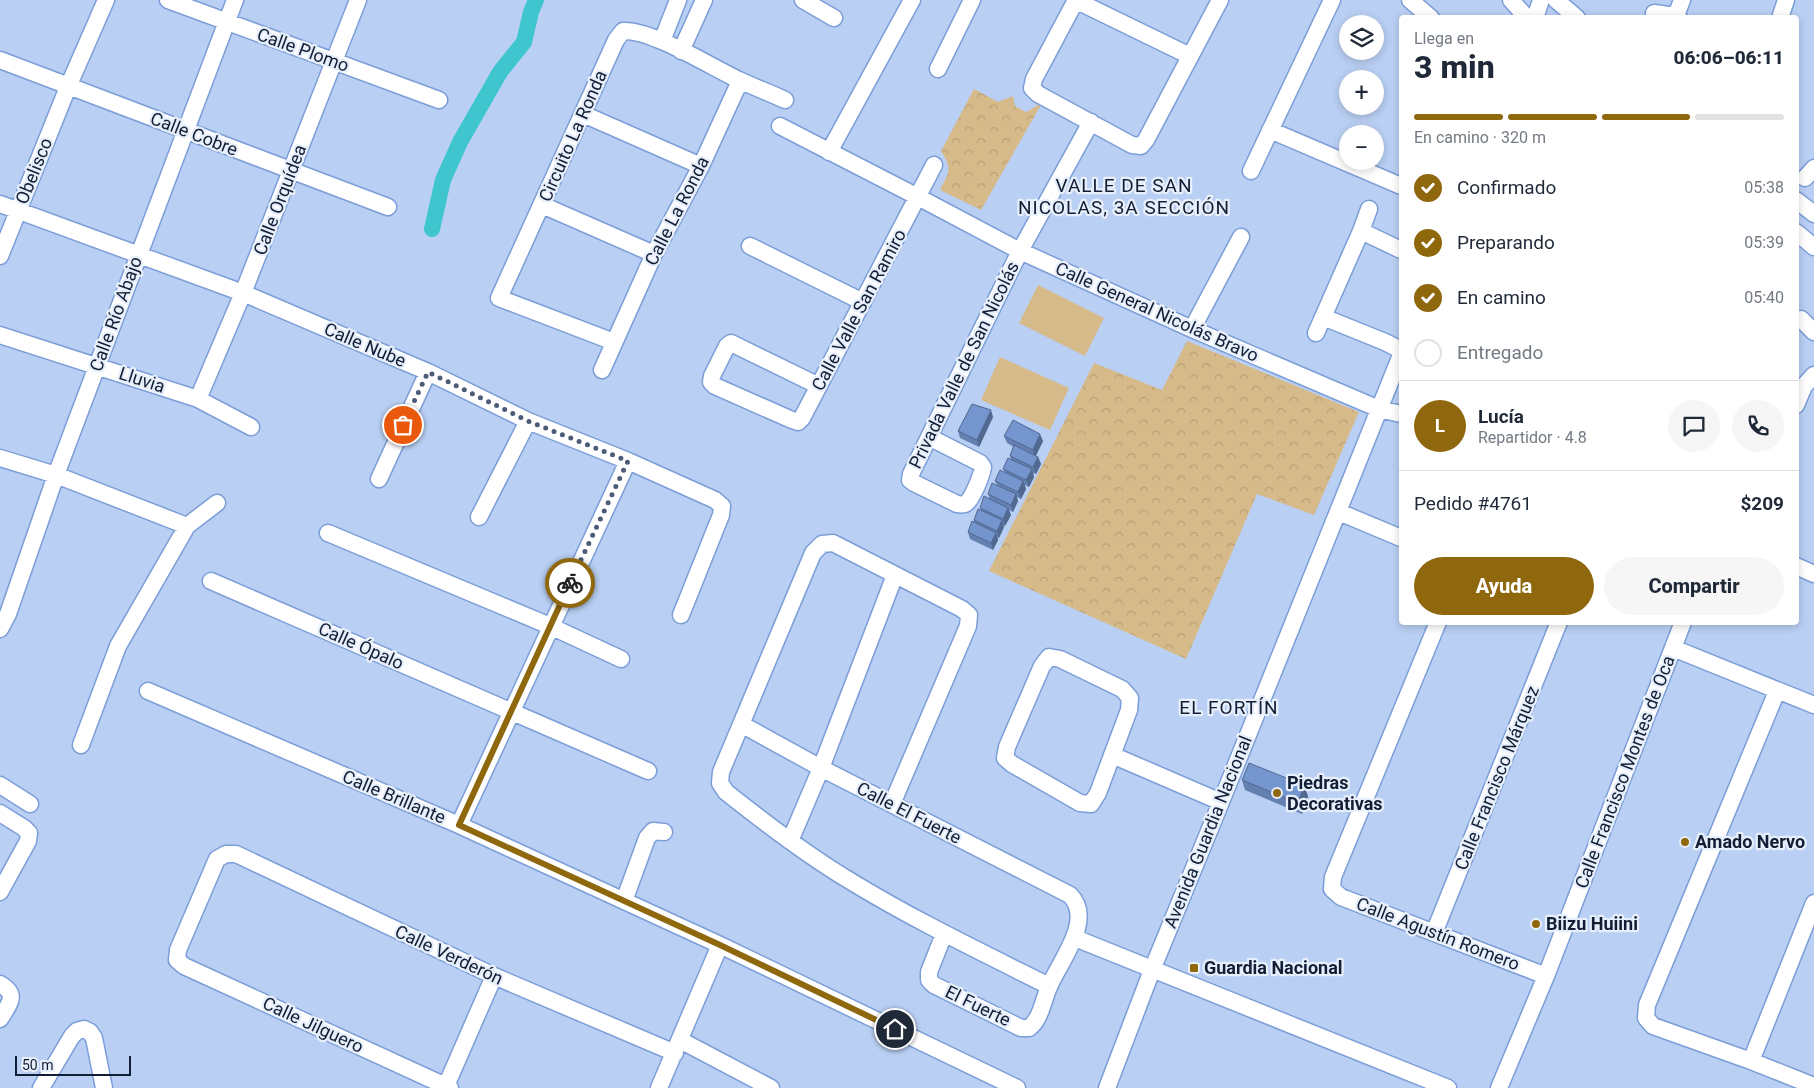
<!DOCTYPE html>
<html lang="es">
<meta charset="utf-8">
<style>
body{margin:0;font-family:Roboto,sans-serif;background:#f6f6f7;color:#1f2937;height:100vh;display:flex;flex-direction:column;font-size:19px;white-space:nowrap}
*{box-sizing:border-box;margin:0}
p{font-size:16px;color:#747a83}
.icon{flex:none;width:28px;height:28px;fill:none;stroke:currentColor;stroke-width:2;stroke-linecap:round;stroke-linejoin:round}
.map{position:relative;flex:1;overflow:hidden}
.panel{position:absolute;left:1399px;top:15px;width:400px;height:610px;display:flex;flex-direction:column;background:#fff;border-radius:5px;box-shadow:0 2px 8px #0003}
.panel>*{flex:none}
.buttons{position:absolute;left:1339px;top:15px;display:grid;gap:10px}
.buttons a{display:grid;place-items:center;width:45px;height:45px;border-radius:50%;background:#fff;box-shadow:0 2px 8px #0003;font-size:25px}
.scale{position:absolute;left:15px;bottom:12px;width:116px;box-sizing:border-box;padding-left:5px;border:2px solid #121e35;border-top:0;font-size:14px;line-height:18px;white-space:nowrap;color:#121e35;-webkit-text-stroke:4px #e7effb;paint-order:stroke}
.pin{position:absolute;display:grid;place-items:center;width:42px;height:42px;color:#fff;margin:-21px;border:2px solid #fff;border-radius:50%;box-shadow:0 1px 5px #0007}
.courier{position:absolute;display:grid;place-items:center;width:50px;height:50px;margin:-25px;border:4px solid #8f670c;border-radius:50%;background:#fff;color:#222;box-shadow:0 1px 6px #0007}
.overview em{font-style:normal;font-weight:800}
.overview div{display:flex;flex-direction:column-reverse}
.overview{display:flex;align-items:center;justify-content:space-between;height:85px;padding:0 15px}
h1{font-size:32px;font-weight:800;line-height:38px}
.bar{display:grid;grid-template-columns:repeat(4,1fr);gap:8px 5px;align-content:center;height:60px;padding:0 15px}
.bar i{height:6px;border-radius:4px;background:#e0e1e3}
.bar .selected{background:#8f670c}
.bar p{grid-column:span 4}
.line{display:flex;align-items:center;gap:12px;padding:0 15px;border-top:1px solid #e0e1e3}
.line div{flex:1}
.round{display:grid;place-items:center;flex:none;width:52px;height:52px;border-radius:26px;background:#f6f6f7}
ol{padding:0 15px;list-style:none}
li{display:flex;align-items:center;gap:15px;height:55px}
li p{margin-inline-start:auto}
li .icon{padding:5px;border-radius:50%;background:#8f670c;color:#fff;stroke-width:4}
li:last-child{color:#747a83}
li i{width:28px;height:28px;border:2px solid #e0e1e3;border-radius:50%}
.cta{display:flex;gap:10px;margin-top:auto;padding:10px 15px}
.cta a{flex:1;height:58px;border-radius:30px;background:#8f670c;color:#fff;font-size:20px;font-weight:800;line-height:58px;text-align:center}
.cta a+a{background:#f6f6f7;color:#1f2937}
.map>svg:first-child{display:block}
.grass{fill:#d7ba89}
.forest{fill:url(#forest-crowns)}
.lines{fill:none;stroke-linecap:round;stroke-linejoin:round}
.canal{stroke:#3ec5cd;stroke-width:16}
.minor-casing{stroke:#7c9ed8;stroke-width:19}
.minor{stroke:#fff;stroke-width:16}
.wall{fill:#6480b1}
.shaded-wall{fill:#516890}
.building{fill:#7495ce;stroke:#516890}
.done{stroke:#4c5c78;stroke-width:5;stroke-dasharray:0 9}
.route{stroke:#8f670c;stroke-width:6}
.poi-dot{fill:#8f670c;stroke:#e7effb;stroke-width:2}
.labels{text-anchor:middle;stroke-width:4.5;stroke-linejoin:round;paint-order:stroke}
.street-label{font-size:18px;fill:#121e35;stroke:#e7effb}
.poi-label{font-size:18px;font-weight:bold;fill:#121e35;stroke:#e7effb;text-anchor:start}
.neighbourhood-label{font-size:19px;letter-spacing:1px;fill:#121e35;stroke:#e7effb}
</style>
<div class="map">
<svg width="1814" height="1088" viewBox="0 0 1814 1088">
<defs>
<pattern id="forest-crowns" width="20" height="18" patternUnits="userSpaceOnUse" patternTransform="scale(1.25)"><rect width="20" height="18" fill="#d7ba89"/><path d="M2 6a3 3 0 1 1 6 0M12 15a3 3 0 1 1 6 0" fill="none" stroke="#b89f77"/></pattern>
</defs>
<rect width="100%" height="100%" fill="#b9cff3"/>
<path class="grass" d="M1038,285l66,33 -19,38 -66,-33z
M1000,357l69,31 -19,42 -69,-30z"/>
<path class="forest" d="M974,89l24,13 15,-6 2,10 11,6 16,-9 -61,107 -41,-20c9,-19 13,-20 1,-39z
M1187,341l172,71 -45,103 -57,-21 -71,165 -197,-88 105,-208 68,27z"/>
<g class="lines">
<path class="canal" d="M432,229l11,-49 17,-38 40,-70 24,-30 7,-30 5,-12"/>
<g class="minor-casing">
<path id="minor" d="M168,0l271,100
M803,0l31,18
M1075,0l115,56
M1076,0l-42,79 -2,9 6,6 94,51 9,1 5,-6 74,-140
M1410,0l21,18
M1511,0l16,18
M1556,0l21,18
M1654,13l22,3 3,2
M1676,16l6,-16
M1535,18l6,-18
M1780,18l6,-18
M662,41l16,-41
M681,51l23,-51
M0,60l388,147
M938,69l34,-69
M583,114l118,52
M780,126l138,71 102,54 172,78 187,80 22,5
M1270,130l131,56
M829,152l83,-152
M1251,171l81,-171
M1805,178l9,-10
M1796,200l18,14
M0,204l243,89 185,79 100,49 100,40 87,39 7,6 -1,9 -40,100
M542,205l112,49
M1361,231l40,19
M1796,232l18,15
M750,246l113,56
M0,256l68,-169 38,-87
M1323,317l62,25 16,8
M1801,319l13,13
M1192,329l49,-92
M1316,333l45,-102 8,-22
M0,335l198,64 53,28
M614,342l-115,-44 117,-258 7,-9c28,-2 88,36 116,49 15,7 31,13 46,20
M602,370l52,-116 47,-88 39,-85
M819,386l-88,-43 -4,3 -15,30 -1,6 4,4 77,34 6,2 4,-4 132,-253
M198,399l45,-106 115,-293
M1796,405l8,-19 10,-11
M929,437l51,26 3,4c-1,7 -11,34 -18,37 -3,1 -4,1 -8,0l-43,-21 -4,-3 1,-6 109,-223 71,-129
M0,458l56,17 131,51
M379,479l49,-107
M1339,512l62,26
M479,517l49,-96
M328,533l222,93 71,33
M1796,566l18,8
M211,581l437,190
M1438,622l-105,255 -1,12 9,8 205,79
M0,629l8,-15 48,-139 179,-475
M1673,648l141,57
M1049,657l11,2 62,30 8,9 -1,12 -31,83 -7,11 -11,-1 -68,-39 -7,-6 2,-11 35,-81z
M148,691l311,134 261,120 297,143
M1777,691l-130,314 -1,13 7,8 98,35 63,25
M741,724l80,44 249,127c25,25 -11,67 -21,92 -6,13 -8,32 -20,41h-8l-87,-43 -5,-5v-8l15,-38
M81,745l37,-99 69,-120 30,-23
M1112,755l109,47
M0,785l30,19
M892,804l76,-178 1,-11 -7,-6 -129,-66 -11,1 -9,9 -92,219 -1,11 6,9c39,31 78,61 121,87 65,40 134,73 202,107
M0,813l24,15 5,5 -1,8 -28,51
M459,825l169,-364
M790,841l31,-73 74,-193
M624,901l23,-63 6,-7 11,1
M1434,933l125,-311
M1075,938l373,150
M0,984c19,11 9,20 0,35
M680,1040l91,48
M1751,1061l63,-158
M446,1086l48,-110
M41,1088l31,-52 5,-5 7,-2 6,3 4,6 10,50
M450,1088l-266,-122 -7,-6 1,-10 39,-91 9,-5h10l258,122 181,77
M659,1088l61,-143
M1107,1088l45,-118 69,-168 180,-447
M1499,1088l47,-112 137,-354"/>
</g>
<use href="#minor" class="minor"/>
</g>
<path class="wall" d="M993,417l-14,30 -19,-9 -2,-7z
M1004,436l39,5 -7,15 2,1 3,7 -5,10 -3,-1 1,4 -5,10 -4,-2 1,4 -5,10 -4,-2 1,4 -5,11 -4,-2 2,5 -6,11 -2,-1 1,2 -5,11 -1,-1v3l-5,10 -23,-11 -2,-7 6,-10v-2l7,-10 -1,-2 10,-9 -2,-5 9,-9 -2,-4 10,-9 -2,-3 8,-10 -1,-3 4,-9 -7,-4z
M1242,780l66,16 -6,18 -57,-24z"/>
<path class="shaded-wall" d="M991,410l2,7 -14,30 -2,-7z
M1040,434l3,7 -8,16 -2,-7z
M1038,457l3,7 -5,10 -3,-7z
M1032,469l2,8 -5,10 -3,-7z
M1023,481l3,8 -5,10 -3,-7z
M1016,494l2,7 -5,11 -2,-7z
M1008,508l3,7 -6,11 -2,-7z
M1002,520l2,7 -5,11 -2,-7z
M996,533l2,7 -5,10 -2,-7z
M1304,785l4,11 -6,18 -4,-11z"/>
<path class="building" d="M972,404l19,6 -14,30 -19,-9z
M1013,420l27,14 -7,16 -29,-14z
M1014,445l24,12 -5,10 -23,-11z
M1008,458l24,11 -6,11 -23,-11z
M1000,470l23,11 -5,11 -23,-11z
M992,483l24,11 -5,11 -23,-11z
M984,496l24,12 -5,11 -23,-11z
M978,509l24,11 -5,11 -23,-11z
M972,521l24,12 -5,10 -23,-11z
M1249,763l55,22 -6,18 -56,-23z"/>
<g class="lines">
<path class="done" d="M403,425l25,-53 100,49 100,40 -58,122"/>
<path class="route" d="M570,583l-111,242 261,120 175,84"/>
</g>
<g class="poi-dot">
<circle cx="1277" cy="793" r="5"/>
<circle cx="1685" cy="842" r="5"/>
<circle cx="1536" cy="924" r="5"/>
<rect x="1189" y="963" width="10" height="10" rx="2.5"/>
</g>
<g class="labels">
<g class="street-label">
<text transform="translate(303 50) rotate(20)" y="6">Calle Plomo</text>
<text transform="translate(194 134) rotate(21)" y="6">Calle Cobre</text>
<text transform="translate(573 136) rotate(-66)" y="6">Circuito La Ronda</text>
<text transform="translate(34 171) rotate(-68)" y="6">Obelisco</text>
<text transform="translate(280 200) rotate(-69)" y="6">Calle Orquídea</text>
<text transform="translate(677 211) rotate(-63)" y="6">Calle La Ronda</text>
<text transform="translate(859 310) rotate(-62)" y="6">Calle Valle San Ramiro</text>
<text transform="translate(1157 312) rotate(24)" y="6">Calle General Nicolás Bravo</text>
<text transform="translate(116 314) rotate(-70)" y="6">Calle Río Abajo</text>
<text transform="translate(365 345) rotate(23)" y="6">Calle Nube</text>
<text transform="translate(964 365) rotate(-64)" y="6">Privada Valle de San Nicolás</text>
<text transform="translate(142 380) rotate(18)" y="6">Lluvia</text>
<text transform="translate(361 646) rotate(24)" y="6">Calle Ópalo</text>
<text transform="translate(1625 772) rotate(-69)" y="6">Calle Francisco Montes de Oca</text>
<text transform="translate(1497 778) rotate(-68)" y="6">Calle Francisco Márquez</text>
<text transform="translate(394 797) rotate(23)" y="6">Calle Brillante</text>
<text transform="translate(909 813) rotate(27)" y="6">Calle El Fuerte</text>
<text transform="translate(1208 832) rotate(-68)" y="6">Avenida Guardia Nacional</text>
<text transform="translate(1438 934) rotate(21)" y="6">Calle Agustín Romero</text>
<text transform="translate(449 955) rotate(25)" y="6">Calle Verderón</text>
<text transform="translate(978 1006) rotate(26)" y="6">El Fuerte</text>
<text transform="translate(313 1025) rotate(25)" y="6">Calle Jilguero</text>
</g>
<g class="poi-label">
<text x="1287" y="789">Piedras<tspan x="1287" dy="21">Decorativas</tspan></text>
<text x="1695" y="848">Amado Nervo</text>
<text x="1546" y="930">Biizu Huiini</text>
<text x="1204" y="974">Guardia Nacional</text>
</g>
<g class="neighbourhood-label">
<text x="1124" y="192">VALLE DE SAN<tspan x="1124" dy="22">NICOLAS, 3A SECCIÓN</tspan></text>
<text x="1229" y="714">EL FORTÍN</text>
</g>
</g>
</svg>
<div class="buttons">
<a><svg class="icon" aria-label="layers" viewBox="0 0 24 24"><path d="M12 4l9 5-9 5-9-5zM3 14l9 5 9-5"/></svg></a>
<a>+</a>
<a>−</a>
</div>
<div class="scale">50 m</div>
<div class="pin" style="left:403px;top:425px;background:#ea580c"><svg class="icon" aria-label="bag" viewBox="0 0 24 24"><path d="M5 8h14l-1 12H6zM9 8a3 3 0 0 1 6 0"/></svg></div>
<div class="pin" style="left:895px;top:1029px;background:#1f2937"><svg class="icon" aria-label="home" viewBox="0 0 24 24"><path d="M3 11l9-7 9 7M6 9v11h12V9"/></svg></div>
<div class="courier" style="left:570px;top:583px"><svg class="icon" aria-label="bike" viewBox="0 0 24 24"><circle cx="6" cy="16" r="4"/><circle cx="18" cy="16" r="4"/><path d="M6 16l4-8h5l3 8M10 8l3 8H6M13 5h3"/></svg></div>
<section class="panel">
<div class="overview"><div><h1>3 min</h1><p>Llega en</p></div><em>06:06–06:11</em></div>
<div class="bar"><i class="selected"></i><i class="selected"></i><i class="selected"></i><i></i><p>En camino · 320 m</p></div>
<ol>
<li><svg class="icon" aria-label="check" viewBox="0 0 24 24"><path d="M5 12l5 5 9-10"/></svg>Confirmado<p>05:38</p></li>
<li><svg class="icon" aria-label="check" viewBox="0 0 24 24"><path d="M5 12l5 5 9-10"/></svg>Preparando<p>05:39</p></li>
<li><svg class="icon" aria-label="check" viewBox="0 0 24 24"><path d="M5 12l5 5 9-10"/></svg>En camino<p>05:40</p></li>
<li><i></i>Entregado</li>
</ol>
<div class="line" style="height:90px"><b class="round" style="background:#8f670c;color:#fff">L</b><div><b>Lucía</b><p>Repartidor · 4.8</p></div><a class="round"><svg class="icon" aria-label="chat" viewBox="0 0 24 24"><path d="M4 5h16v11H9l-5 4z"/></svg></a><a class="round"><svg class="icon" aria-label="phone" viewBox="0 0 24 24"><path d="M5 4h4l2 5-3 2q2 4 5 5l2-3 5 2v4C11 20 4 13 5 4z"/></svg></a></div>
<div class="line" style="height:65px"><div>Pedido #4761</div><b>$209</b></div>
<div class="cta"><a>Ayuda</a><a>Compartir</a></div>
</section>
</div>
